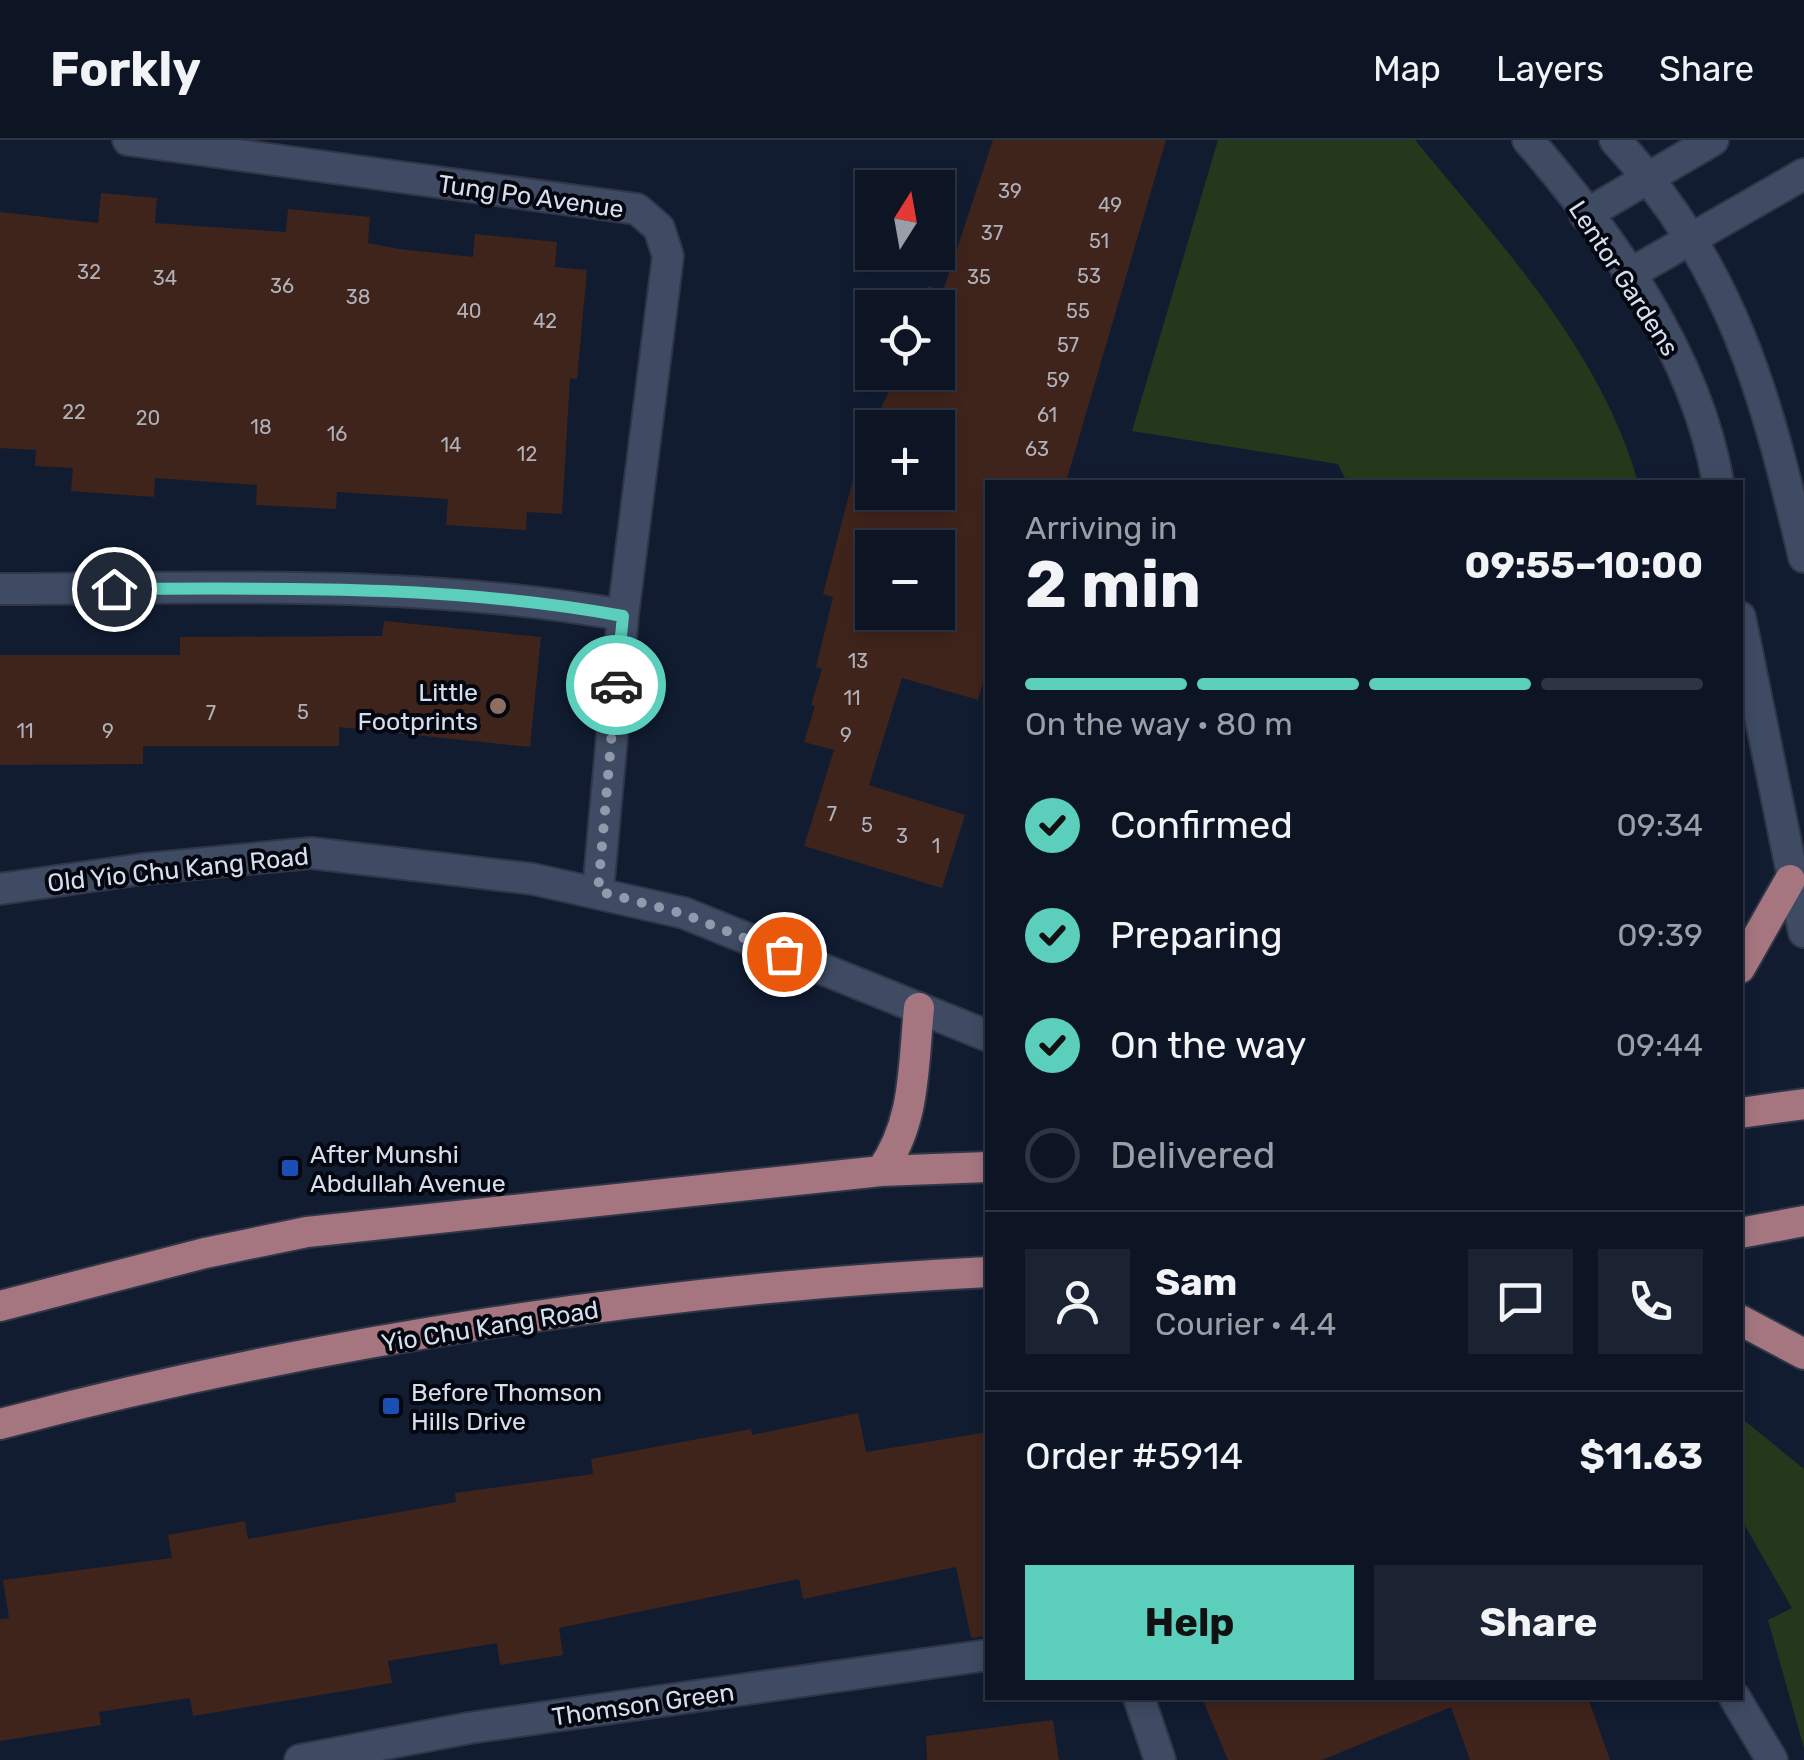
<!DOCTYPE html>
<meta charset="utf-8">
<style>
body{margin:0;font-family:Rubik,sans-serif;background:#1b2232;color:#f1f3f6;height:100vh;display:flex;flex-direction:column;font-size:38px;white-space:nowrap}
*{box-sizing:border-box;margin:0}
p{font-size:32px;color:#9a9fa7}
.icon{flex:none;width:55px;height:55px;fill:none;stroke:currentColor;stroke-width:2;stroke-linecap:round;stroke-linejoin:round}
.map{position:relative;flex:1;overflow:hidden}
.drawer{position:absolute;left:985px;top:340px;width:758px;height:1220px;display:flex;flex-direction:column;background:#0d1525;border-radius:0px;box-shadow:0 5px 15px #0003,0 0 0 2px #2d3442}
.drawer>*{flex:none}
.needle{width:65px;rotate:11deg}
.tools{position:absolute;left:855px;top:30px;display:grid;gap:20px}
.tools a{display:grid;place-items:center;width:100px;height:100px;border-radius:0px;background:#0d1525;box-shadow:0 5px 15px #0003,0 0 0 2px #2d3442;font-size:50px}
.pin{position:absolute;display:grid;place-items:center;width:85px;height:85px;color:#fff;margin:-42px;border:5px solid #fff;border-radius:50%;box-shadow:0 2px 10px #0007}
.courier{position:absolute;display:grid;place-items:center;width:100px;height:100px;margin:-50px;border:8px solid #5bcebc;border-radius:50%;background:#fff;color:#222;box-shadow:0 2px 12px #0007}
.overview em{font-style:normal;font-weight:700}
.overview div{display:flex;flex-direction:column-reverse}
.overview{display:flex;align-items:center;justify-content:space-between;height:170px;padding:0 40px}
h1{font-size:65px;font-weight:700;line-height:75px}
.bar{display:grid;grid-template-columns:repeat(4,1fr);gap:15px 10px;align-content:center;height:120px;padding:0 40px}
.bar i{height:12px;border-radius:8px;background:#2d3442}
.bar .on{background:#5bcebc}
.bar p{grid-column:span 4}
.line{display:flex;align-items:center;gap:25px;padding:0 40px;border-top:2px solid #2d3442}
.line div{flex:1}
.round{display:grid;place-items:center;flex:none;width:105px;height:105px;border-radius:0px;background:#1b2232}
ol{padding:0 40px;list-style:none}
li{display:flex;align-items:center;gap:30px;height:110px}
li p{margin-inline-start:auto}
li .icon{padding:10px;border-radius:50%;background:#5bcebc;color:#111;stroke-width:4}
li:last-child{color:#9a9fa7}
li i{width:55px;height:55px;border:5px solid #2d3442;border-radius:50%}
.action{display:flex;gap:20px;margin-top:auto;padding:20px 40px}
.action a{flex:1;height:115px;border-radius:0px;background:#5bcebc;color:#111;font-size:40px;font-weight:700;line-height:115px;text-align:center}
.action a+a{background:#1b2232;color:#f1f3f6}
header{display:flex;align-items:center;gap:60px;box-sizing:border-box;height:140px;padding:0 50px;background:#0d1525;border-bottom:2px solid #2d3442}
header strong{font-size:48px}
nav{display:flex;gap:55px;margin-inline-start:auto;font-size:35px}
.map>svg:first-child{display:block}
.green{fill:#24391b}
.building{fill:#3f241c;fill-rule:evenodd}
.lines{fill:none;stroke-linecap:round;stroke-linejoin:round}
.minor-casing{stroke:#303647;stroke-width:34}
.major-casing{stroke:#303647;stroke-width:34}
.minor{stroke:#3e4b63;stroke-width:30}
.major{stroke:#a57680;stroke-width:30}
.done{stroke:#919aab;stroke-width:10;stroke-dasharray:0 18}
.route{stroke:#5bcebc;stroke-width:12}
.education-dot{fill:#8d6e63;stroke:#04070f;stroke-width:4}
.transit-dot{fill:#1a4fb4;stroke:#04070f;stroke-width:4}
.labels{text-anchor:middle;stroke-width:8;stroke-linejoin:round;paint-order:stroke}
.number-label{font-size:20px;fill:#b0b0b9}
.street-label{font-size:25px;fill:#d6deed;stroke:#04070f}
.poi-label{font-size:25px;fill:#d6deed;stroke:#04070f;text-anchor:start}
</style>
<header>
<strong>Forkly</strong>
<nav><a>Map</a><a>Layers</a><a>Share</a></nav>
</header>
<div class="map">
<svg width="1804" height="1620" viewBox="0 0 1804 1620">
<rect width="100%" height="100%" fill="#111c31"/>
<path class="green" d="M1218,0h197c86,105 185,209 223,342h-291l-9,-18 -206,-33z
M1740,1277l64,52v279l-36,-128 24,-12 -52,-91z"/>
<path class="building" d="M993,0h173l-100,342h-78v182l-10,36 -76,-22 -33,107 96,30 -23,73 -138,-42 30,-96 -30,-8 11,-36 -4,-1 11,-36 -6,-2 17,-70 -10,-3 37,-141 38,-81h40v-64h-16l6,-22 15,5zM872,288h66v64h-66zM872,408h66v64h-66z
M101,53l56,5 -2,25 131,9 2,-23 82,8 -2,26 31,6 74,8 2,-23 82,8 -2,25 32,3 -10,109 -7,-1 -8,136 -35,-2 -1,18 -80,-5 2,-26 -111,-7 -1,17 -80,-4 1,-20 -102,-7 -1,19 -83,-6 2,-23 -38,-2 1,-16 -36,-2v-236l98,11z
M384,481l157,16 -11,110 -191,-20v19h-196v18l-143,1v-110h180v-18l202,-1z
M858,1273l8,39 122,-20v204l-17,2 -15,-71 -153,32 -4,-20 -240,49 4,27 -63,10 -3,-22 -109,18 4,22 -199,33 -3,-18 -91,14 2,13 -101,16v-122l9,-1 -6,-38 169,-22 -4,-23 77,-14 3,18 208,-37 -1,-9 138,-19 -2,-15 160,-30 1,6z
M1202,1558h386l22,62h-140l-19,-53 -129,53h-94z
M1053,1580l6,40h-132l-1,-24z"/>
<g class="lines">
<g class="minor-casing">
<path id="minor" d="M128,0l509,69 22,19 9,28 -45,359 -25,276
M1528,0c84,97 168,214 190,342
M1615,0c118,128 150,252 189,417
M1585,75l128,-75
M1628,135l176,-101
M0,449c208,-1 417,-10 623,26
M1740,477l64,315
M0,749l143,-20 168,-16 222,26 151,34 304,123
M1139,1558l21,62
M1735,1558l37,62
M300,1620l169,-32 519,-73"/>
</g>
<g class="major-casing">
<path id="major" d="M1740,828l50,-88
M1740,973l64,-9
M881,1031c35,-49 32,-104 38,-163
M1740,1093l64,-12
M0,1166l205,-53 102,-21 574,-61 107,-4
M1740,1180l64,34
M0,1284c315,-83 662,-136 988,-152"/>
</g>
<use href="#minor" class="minor"/>
<use href="#major" class="major"/>
</g>
<g class="lines">
<path class="done" d="M616,545l-18,206 86,23 100,40"/>
<path class="route" d="M114,449c171,-1 341,-4 509,27l-7,69"/>
</g>
<circle class="education-dot" cx="498" cy="566" r="10"/>
<g class="transit-dot">
<rect x="280" y="1018" width="20" height="20" rx="5"/>
<rect x="381" y="1256" width="20" height="20" rx="5"/>
</g>
<g class="labels">
<g class="number-label">
<text x="1010" y="58">39</text>
<text x="1110" y="72">49</text>
<text x="992" y="100">37</text>
<text x="1099" y="108">51</text>
<text x="89" y="139">32</text>
<text x="1089" y="143">53</text>
<text x="979" y="144">35</text>
<text x="165" y="145">34</text>
<text x="282" y="153">36</text>
<text x="358" y="164">38</text>
<text x="469" y="178">40</text>
<text x="1078" y="178">55</text>
<text x="545" y="188">42</text>
<text x="1068" y="212">57</text>
<text x="1058" y="247">59</text>
<text x="74" y="279">22</text>
<text x="1047" y="282">61</text>
<text x="148" y="285">20</text>
<text x="261" y="294">18</text>
<text x="337" y="301">16</text>
<text x="451" y="312">14</text>
<text x="1037" y="316">63</text>
<text x="527" y="321">12</text>
<text x="858" y="528">13</text>
<text x="852" y="565">11</text>
<text x="303" y="579">5</text>
<text x="211" y="580">7</text>
<text x="25" y="598">11</text>
<text x="108" y="598">9</text>
<text x="846" y="602">9</text>
<text x="832" y="681">7</text>
<text x="867" y="692">5</text>
<text x="902" y="703">3</text>
<text x="936" y="713">1</text>
</g>
<g class="street-label">
<text transform="translate(531 56) rotate(8)" y="9">Tung Po Avenue</text>
<text transform="translate(1624 138) rotate(57)" y="9">Lentor Gardens</text>
<text transform="translate(178 729) rotate(-6)" y="9">Old Yio Chu Kang Road</text>
<text transform="translate(490 1186) rotate(-9)" y="9">Yio Chu Kang Road</text>
<text transform="translate(643 1564) rotate(-8)" y="9">Thomson Green</text>
</g>
<g class="poi-label">
<text x="478" y="561" text-anchor="end">Little<tspan x="478" dy="29">Footprints</tspan></text>
<text x="310" y="1023">After Munshi<tspan x="310" dy="29">Abdullah Avenue</tspan></text>
<text x="411" y="1261">Before Thomson<tspan x="411" dy="29">Hills Drive</tspan></text>
</g>
</g>
</svg>
<div class="tools">
<a><svg class="needle" viewBox="-14 -14 28 28"><path d="M0-13l5 13h-10z" fill="#e53935"/><path d="M0 13l5-13h-10z" fill="#9a9fa7"/></svg></a>
<a><svg class="icon" aria-label="locate" viewBox="0 0 24 24"><circle cx="12" cy="12" r="6"/><path d="M12 2v4M12 18v4M2 12h4M18 12h4"/></svg></a>
<a>+</a>
<a>−</a>
</div>
<div class="pin" style="left:784px;top:814px;background:#ea580c"><svg class="icon" aria-label="bag" viewBox="0 0 24 24"><path d="M5 8h14l-1 12H6zM9 8a3 3 0 0 1 6 0"/></svg></div>
<div class="pin" style="left:114px;top:449px;background:#1f2937"><svg class="icon" aria-label="home" viewBox="0 0 24 24"><path d="M3 11l9-7 9 7M6 9v11h12V9"/></svg></div>
<div class="courier" style="left:616px;top:545px"><svg class="icon" aria-label="car" viewBox="0 0 24 24"><path d="M5 17H2v-5l4-1 3-4h7l3 4 3 1v5h-3M9 17h6M6 11h13"/><circle cx="7" cy="17" r="2"/><circle cx="17" cy="17" r="2"/></svg></div>
<section class="drawer">
<div class="overview"><div><h1>2 min</h1><p>Arriving in</p></div><em>09:55–10:00</em></div>
<div class="bar"><i class="on"></i><i class="on"></i><i class="on"></i><i></i><p>On the way · 80 m</p></div>
<ol>
<li><svg class="icon" aria-label="check" viewBox="0 0 24 24"><path d="M5 12l5 5 9-10"/></svg>Confirmed<p>09:34</p></li>
<li><svg class="icon" aria-label="check" viewBox="0 0 24 24"><path d="M5 12l5 5 9-10"/></svg>Preparing<p>09:39</p></li>
<li><svg class="icon" aria-label="check" viewBox="0 0 24 24"><path d="M5 12l5 5 9-10"/></svg>On the way<p>09:44</p></li>
<li><i></i>Delivered</li>
</ol>
<div class="line" style="height:180px"><a class="round"><svg class="icon" aria-label="person" viewBox="0 0 24 24"><circle cx="12" cy="8" r="4"/><path d="M4 21q1-7 8-7t8 7"/></svg></a><div><b>Sam</b><p>Courier · 4.4</p></div><a class="round"><svg class="icon" aria-label="chat" viewBox="0 0 24 24"><path d="M4 5h16v11H9l-5 4z"/></svg></a><a class="round"><svg class="icon" aria-label="phone" viewBox="0 0 24 24"><path d="M5 4h4l2 5-3 2q2 4 5 5l2-3 5 2v4C11 20 4 13 5 4z"/></svg></a></div>
<div class="line" style="height:130px"><div>Order #5914</div><b>$11.63</b></div>
<div class="action"><a>Help</a><a>Share</a></div>
</section>
</div>
